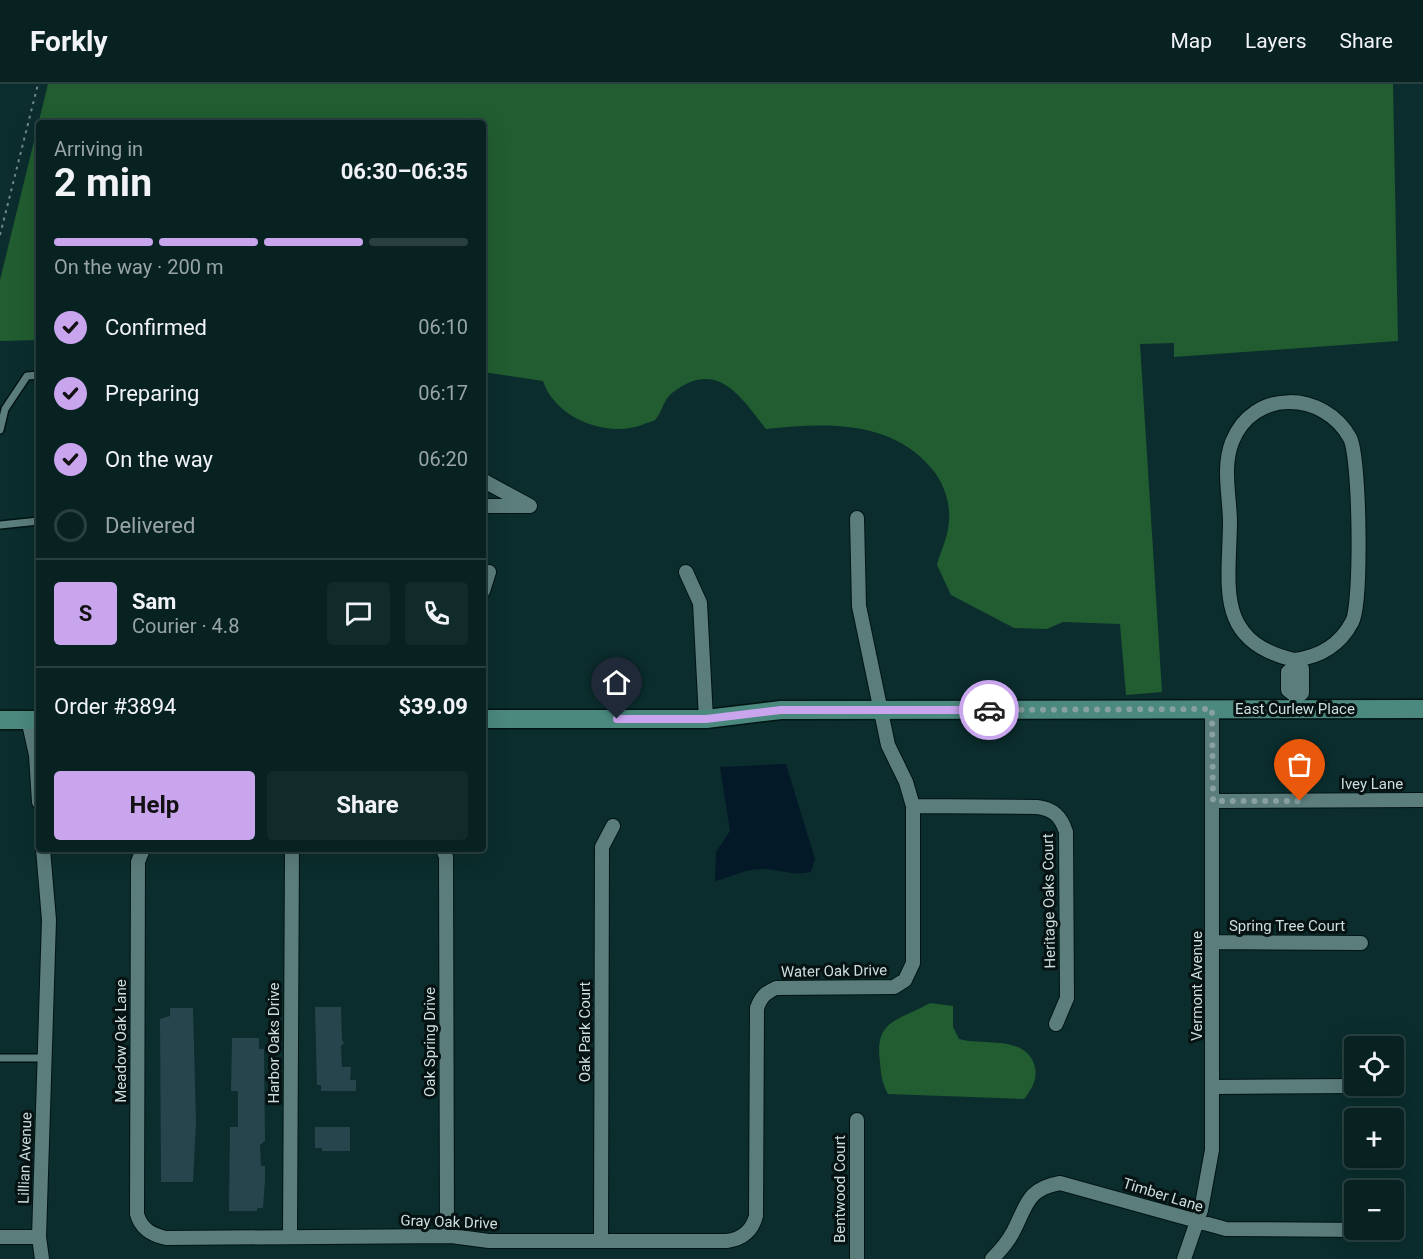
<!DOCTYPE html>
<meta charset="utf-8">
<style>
body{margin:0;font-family:Roboto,sans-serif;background:#112a2a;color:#f1f3f6;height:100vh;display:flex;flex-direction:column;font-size:22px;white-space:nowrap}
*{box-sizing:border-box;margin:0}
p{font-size:20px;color:#98a4a5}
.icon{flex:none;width:33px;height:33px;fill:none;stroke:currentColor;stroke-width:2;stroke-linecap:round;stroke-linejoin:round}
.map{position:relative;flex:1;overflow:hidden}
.sheet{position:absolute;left:36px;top:36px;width:450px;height:732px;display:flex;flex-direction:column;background:#082222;border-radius:6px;box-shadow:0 6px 24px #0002,0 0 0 2px #293f40}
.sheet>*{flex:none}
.controls{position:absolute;left:1344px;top:952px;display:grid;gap:12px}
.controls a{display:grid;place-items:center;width:60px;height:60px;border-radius:6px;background:#082222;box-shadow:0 6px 24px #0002,0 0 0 2px #293f40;font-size:30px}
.pin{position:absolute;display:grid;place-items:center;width:51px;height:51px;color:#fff;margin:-62px -26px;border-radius:50% 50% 50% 0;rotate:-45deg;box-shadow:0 0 6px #0007}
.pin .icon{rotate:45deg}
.courier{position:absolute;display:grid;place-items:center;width:60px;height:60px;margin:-30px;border:4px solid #c9a5ee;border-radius:50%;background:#fff;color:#222;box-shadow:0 2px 8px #0007}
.overview em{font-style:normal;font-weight:700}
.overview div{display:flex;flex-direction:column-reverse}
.overview{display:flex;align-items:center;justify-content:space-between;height:102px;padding:0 18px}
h1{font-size:39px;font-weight:700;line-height:45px}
.bar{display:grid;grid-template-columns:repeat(4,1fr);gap:9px 6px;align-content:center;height:72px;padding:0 18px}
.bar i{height:8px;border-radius:4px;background:#293f40}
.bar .active{background:#c9a5ee}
.bar p{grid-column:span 4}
.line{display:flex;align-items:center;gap:15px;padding:0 18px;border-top:2px solid #293f40}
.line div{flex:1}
.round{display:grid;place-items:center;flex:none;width:63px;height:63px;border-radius:6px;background:#112a2a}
ol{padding:0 18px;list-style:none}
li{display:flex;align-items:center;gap:18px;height:66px}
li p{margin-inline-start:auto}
li .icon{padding:6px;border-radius:50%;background:#c9a5ee;color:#111;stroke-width:4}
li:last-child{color:#98a4a5}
li i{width:33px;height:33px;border:3px solid #293f40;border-radius:50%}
.primary-button{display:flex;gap:12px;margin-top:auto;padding:12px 18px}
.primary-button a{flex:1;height:69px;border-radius:6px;background:#c9a5ee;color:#111;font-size:24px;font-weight:700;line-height:69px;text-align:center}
.primary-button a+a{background:#112a2a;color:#f1f3f6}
header{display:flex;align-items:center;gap:36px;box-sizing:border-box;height:84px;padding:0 30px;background:#082222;border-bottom:2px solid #293f40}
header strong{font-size:28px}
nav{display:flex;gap:33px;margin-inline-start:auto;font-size:21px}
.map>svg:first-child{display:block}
.green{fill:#215d30}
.water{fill:#041927}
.building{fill:#27454d}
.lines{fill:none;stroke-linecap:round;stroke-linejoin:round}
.lane-casing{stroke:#001414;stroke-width:10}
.street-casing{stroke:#001414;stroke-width:16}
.secondary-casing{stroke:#001414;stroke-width:21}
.path{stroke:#6f8888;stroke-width:2;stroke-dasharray:3 4.5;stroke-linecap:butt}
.lane{stroke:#5b7d7c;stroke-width:7}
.street{stroke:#5b7d7c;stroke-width:14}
.secondary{stroke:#4b887e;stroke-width:18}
.done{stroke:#88a0a0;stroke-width:6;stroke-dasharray:0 10.8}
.route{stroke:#c9a5ee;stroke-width:8}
.labels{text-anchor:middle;stroke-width:6;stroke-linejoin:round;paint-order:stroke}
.street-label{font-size:15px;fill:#ccdede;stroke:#061312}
</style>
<header>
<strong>Forkly</strong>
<nav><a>Map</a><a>Layers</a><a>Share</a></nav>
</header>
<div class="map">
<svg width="1423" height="1175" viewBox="0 0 1423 1175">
<rect width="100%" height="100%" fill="#0b2d2d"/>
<path class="green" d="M48,0h1345l5,257 -224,16v-14l-34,1 22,348 -36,3 -6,-71 -57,-2 -16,7 -33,-1 -63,-33 -14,-30c3,-12 9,-24 11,-36 4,-21 -2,-43 -16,-60 -41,-50 -108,-46 -166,-40 -26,-34 -50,-71 -94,-36 -9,7 -10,20 -17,27 -3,2 -10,3 -13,5 -36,13 -87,-7 -99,-44l-60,-9v-249h-444v217l-39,1v-61z
M930,919l23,3v21l6,12c25,7 65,-4 75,25 5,13 -2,25 -10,35l-136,-5c-6,-11 -7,-20 -8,-32 -6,-43 19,-41 50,-59z"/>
<path class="water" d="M786,680l29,95 -4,13c-17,4 -30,-2 -46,-3 -19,-1 -33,8 -50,12l1,-29 14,-21 -10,-64z"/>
<path class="building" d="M315,923h26l1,33 2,3 -3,3 1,21h9l-1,13h6v11h-35v-6h-4z
M170,924h23l3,114 -3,60h-32l-1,-163 10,-3z
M232,954h27v11h5l1,92 -5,4 1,21h4v14l-2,28h-6v3h-28l1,-84h8v-36h-7z
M315,1043h35v24h-28v-3h-7z"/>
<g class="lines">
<g class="lane-casing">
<path id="lane" d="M0,346l5,-21 22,-33 12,-1
M0,441l39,-4
M0,974h45"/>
</g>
<g class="street-casing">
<path id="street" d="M483,400l1,-3 46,25
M483,422h46
M686,488l14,31 6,116
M483,507l6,-19
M1294,576c-79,-19 -65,-72 -64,-137 0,-26 -8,-55 2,-81 21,-54 92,-51 118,-4 10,19 12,166 2,184 -12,23 -33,35 -58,38l1,7
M1297,613l-9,-7v-18l7,-5 7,2v24l-5,4v12
M28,635l8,36 3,47
M1213,717l210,-1
M913,722l124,1c16,2 24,9 29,25l1,166 -11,26
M143,765l-5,13 -1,352c4,15 15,21 29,24l285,-2 38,5h238c15,-2 25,-10 29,-25l1,-208c4,-11 8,-15 19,-20l118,-1 11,-7 8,-17v-157l-7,-24 -18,-37 -29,-139 -2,-88
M443,765l3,8 1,379
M1213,858l148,1
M1214,1003l140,-1
M0,1153h39
M290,1153l2,-388
M601,1157l1,-394 11,-21
M42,1175l-3,-22 10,-317 -6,-71
M857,1175v-139
M992,1175c8,-8 16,-17 21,-27 14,-26 13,-43 47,-49l166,46 139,1
M1184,1175l17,-49 11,-60v-441"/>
</g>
<g class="secondary-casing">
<path id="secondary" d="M483,635h223l75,-9 642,-1
M0,636h39"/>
</g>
<path class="path" d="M0,151l38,-151"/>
<use href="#lane" class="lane"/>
<use href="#street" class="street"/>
<use href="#secondary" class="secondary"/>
</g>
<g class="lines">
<path class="done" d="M989,626l223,-1 1,92h87"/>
<path class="route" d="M617,635h89l75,-9h208"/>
</g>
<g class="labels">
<g class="street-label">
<text x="1295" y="630">East Curlew Place</text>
<text x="1372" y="705">Ivey Lane</text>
<text transform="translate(1049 817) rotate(-91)" y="5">Heritage Oaks Court</text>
<text x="1287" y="847">Spring Tree Court</text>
<text transform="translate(834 887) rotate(-1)" y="5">Water Oak Drive</text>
<text transform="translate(1197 902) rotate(-90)" y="5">Vermont Avenue</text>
<text transform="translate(585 948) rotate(-90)" y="5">Oak Park Court</text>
<text transform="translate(121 957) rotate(-90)" y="5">Meadow Oak Lane</text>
<text transform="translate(430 958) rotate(-90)" y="5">Oak Spring Drive</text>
<text transform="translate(274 959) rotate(-90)" y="5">Harbor Oaks Drive</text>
<text transform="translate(25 1074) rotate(-88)" y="5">Lillian Avenue</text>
<text transform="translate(840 1105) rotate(-90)" y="5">Bentwood Court</text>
<text transform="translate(1163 1111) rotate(17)" y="5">Timber Lane</text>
<text transform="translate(449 1138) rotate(2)" y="5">Gray Oak Drive</text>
</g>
</g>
</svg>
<div class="controls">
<a><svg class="icon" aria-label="locate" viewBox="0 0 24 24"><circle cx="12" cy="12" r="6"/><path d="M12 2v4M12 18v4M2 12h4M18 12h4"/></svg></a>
<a>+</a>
<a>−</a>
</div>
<div class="pin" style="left:1300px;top:717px;background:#ea580c"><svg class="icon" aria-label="bag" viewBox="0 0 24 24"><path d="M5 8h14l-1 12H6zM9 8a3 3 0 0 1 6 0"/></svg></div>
<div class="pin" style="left:617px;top:635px;background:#1f2937"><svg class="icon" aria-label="home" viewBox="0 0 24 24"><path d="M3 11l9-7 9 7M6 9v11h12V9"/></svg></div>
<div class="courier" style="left:989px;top:626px"><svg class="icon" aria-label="car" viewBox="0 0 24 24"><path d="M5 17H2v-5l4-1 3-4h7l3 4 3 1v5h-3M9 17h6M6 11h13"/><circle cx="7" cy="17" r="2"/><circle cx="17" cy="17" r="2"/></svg></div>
<section class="sheet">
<div class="overview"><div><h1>2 min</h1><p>Arriving in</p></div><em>06:30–06:35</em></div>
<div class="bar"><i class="active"></i><i class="active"></i><i class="active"></i><i></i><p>On the way · 200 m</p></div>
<ol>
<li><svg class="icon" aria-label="check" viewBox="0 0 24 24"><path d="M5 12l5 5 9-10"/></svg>Confirmed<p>06:10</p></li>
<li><svg class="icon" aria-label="check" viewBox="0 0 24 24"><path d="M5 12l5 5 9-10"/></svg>Preparing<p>06:17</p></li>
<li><svg class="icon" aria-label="check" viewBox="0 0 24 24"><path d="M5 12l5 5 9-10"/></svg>On the way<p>06:20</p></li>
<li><i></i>Delivered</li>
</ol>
<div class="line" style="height:108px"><b class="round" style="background:#c9a5ee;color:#111">S</b><div><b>Sam</b><p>Courier · 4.8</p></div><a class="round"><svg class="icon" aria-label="chat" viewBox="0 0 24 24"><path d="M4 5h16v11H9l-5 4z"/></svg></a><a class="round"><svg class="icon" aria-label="phone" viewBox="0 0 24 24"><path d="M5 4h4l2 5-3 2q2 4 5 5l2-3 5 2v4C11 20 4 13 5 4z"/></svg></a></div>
<div class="line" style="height:78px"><div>Order #3894</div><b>$39.09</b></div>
<div class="primary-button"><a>Help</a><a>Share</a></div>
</section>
</div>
